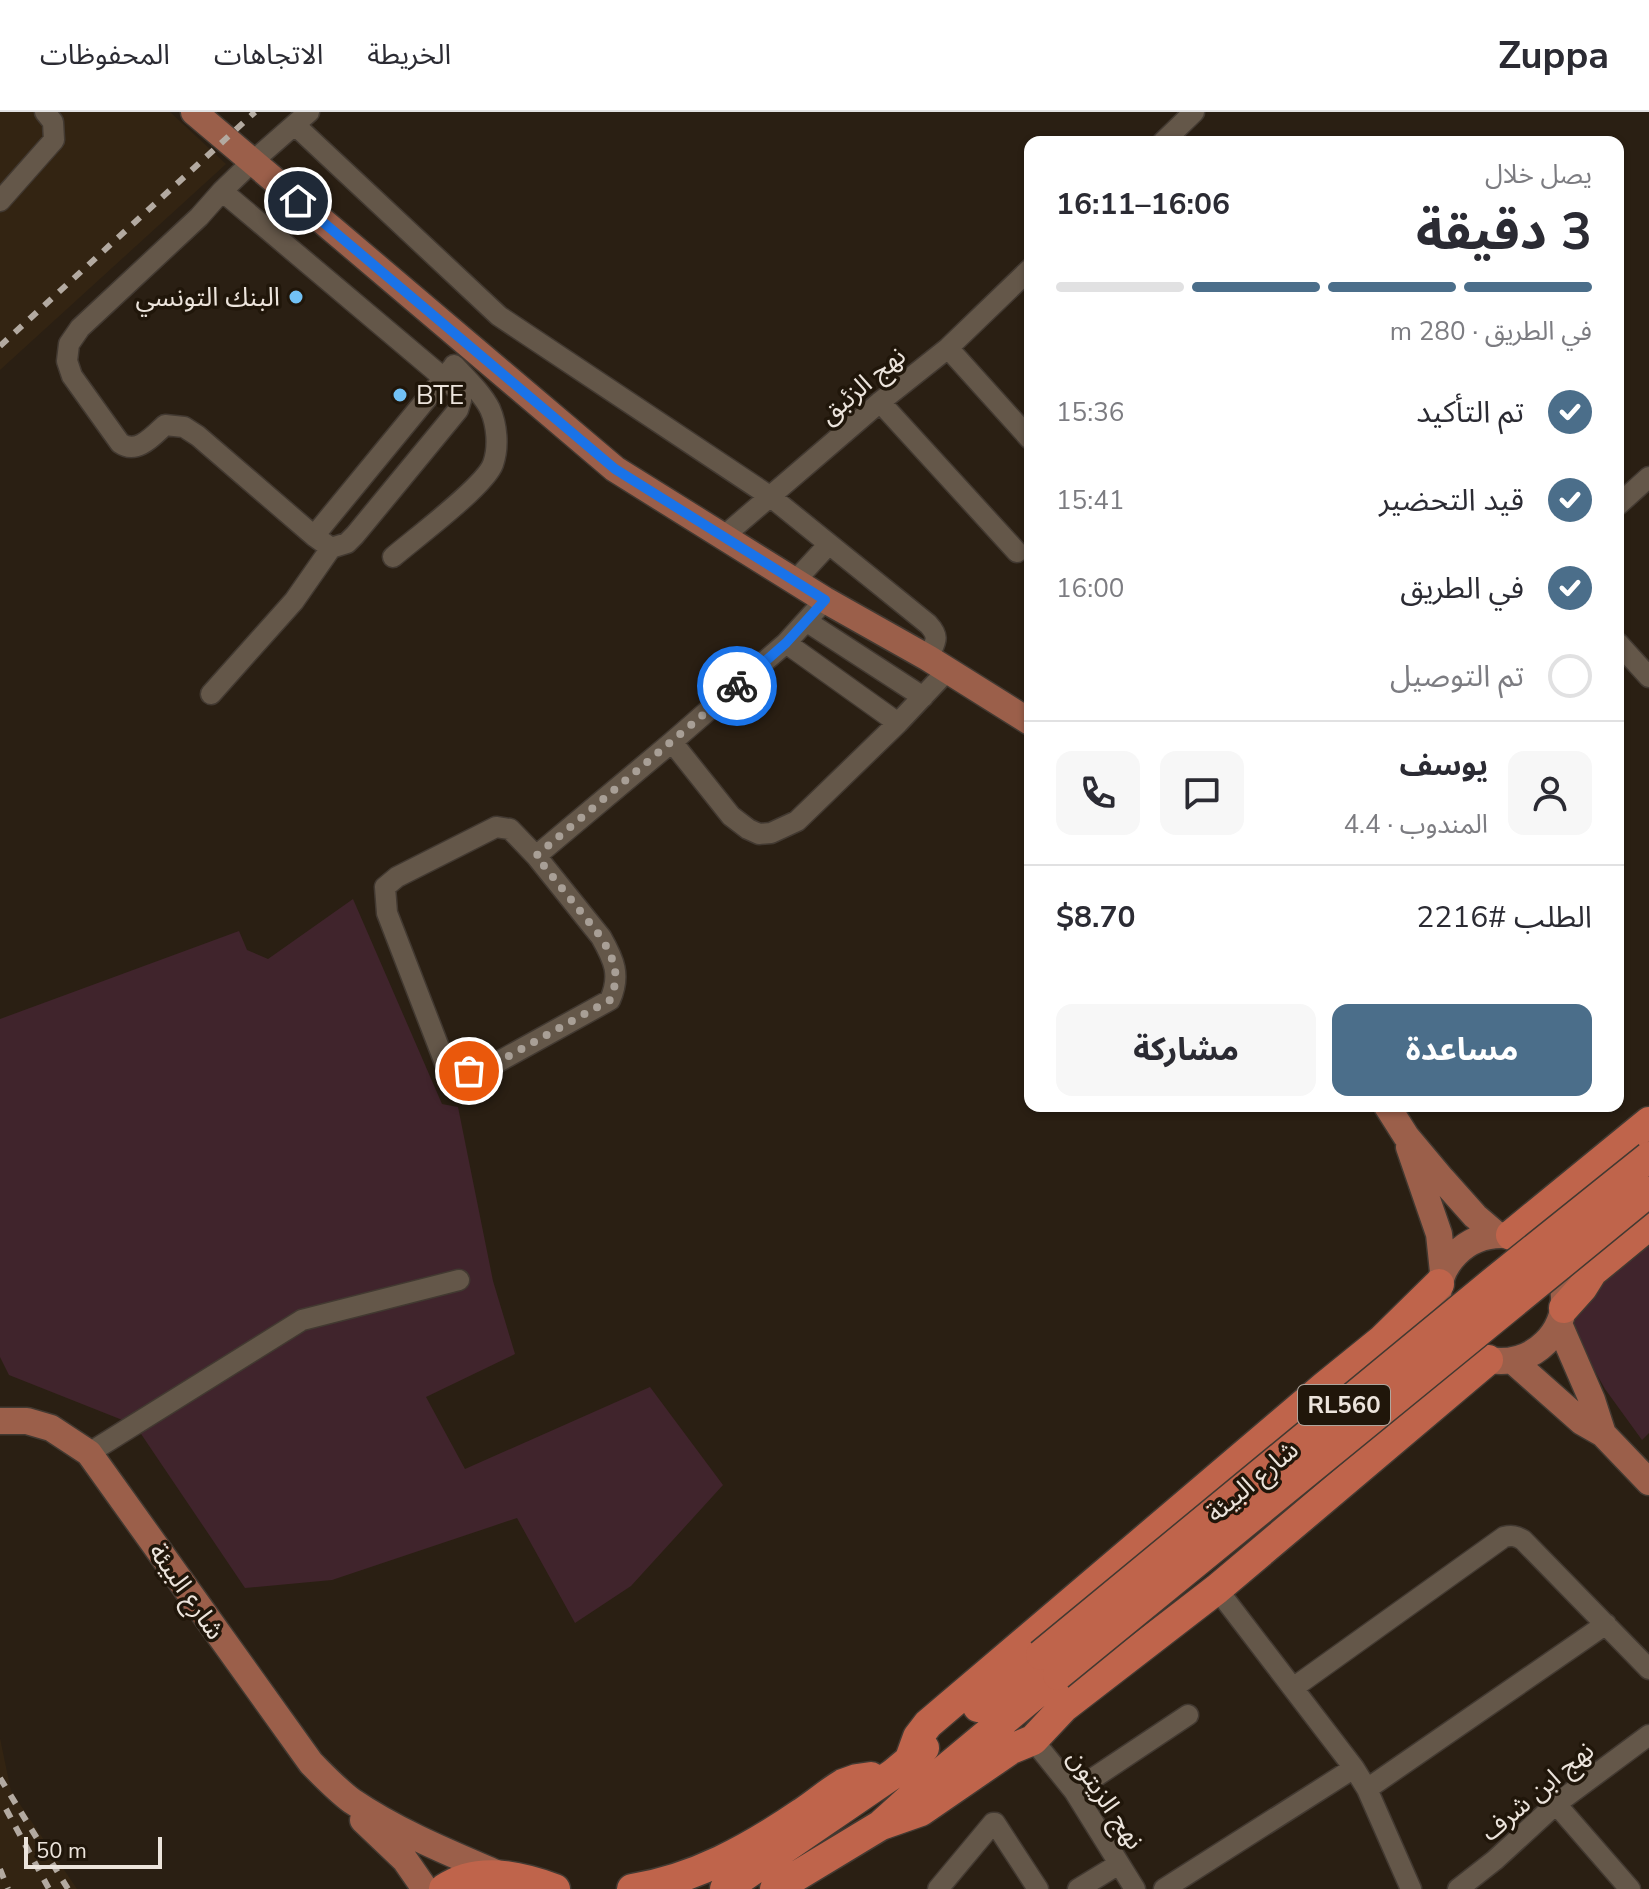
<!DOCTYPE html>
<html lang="ar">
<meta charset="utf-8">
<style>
body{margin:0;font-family:"Nunito Sans","Noto Sans Arabic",sans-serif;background:#f7f7f7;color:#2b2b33;direction:rtl;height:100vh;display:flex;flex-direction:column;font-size:30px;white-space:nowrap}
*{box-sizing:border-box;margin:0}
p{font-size:26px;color:#7c7c81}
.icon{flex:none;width:44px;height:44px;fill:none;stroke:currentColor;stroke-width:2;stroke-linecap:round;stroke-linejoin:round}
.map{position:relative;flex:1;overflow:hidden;direction:ltr}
.drawer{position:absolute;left:1024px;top:24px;width:600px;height:976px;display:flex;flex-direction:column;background:#fff;border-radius:16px;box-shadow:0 2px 6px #0004;direction:rtl}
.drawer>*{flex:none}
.scale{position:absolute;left:24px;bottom:20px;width:138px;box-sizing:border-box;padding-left:8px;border:4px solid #ece4dc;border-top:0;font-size:22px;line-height:28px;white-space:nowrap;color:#ece4dc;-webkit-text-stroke:6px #20160a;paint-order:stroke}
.pin{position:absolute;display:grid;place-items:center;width:68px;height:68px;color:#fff;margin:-34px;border:4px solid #fff;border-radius:50%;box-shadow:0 2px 8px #0007}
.courier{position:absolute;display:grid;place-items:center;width:80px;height:80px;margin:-40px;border:6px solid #1a73e8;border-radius:50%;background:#fff;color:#222;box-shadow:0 2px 10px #0007}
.headline em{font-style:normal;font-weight:700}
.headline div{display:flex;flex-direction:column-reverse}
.headline{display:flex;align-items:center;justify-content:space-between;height:136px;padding:0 32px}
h1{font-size:52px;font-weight:700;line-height:60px}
.bar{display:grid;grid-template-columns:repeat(4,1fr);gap:12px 8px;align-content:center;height:96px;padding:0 32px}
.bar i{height:10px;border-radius:6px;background:#e1e1e2}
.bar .selected{background:#4b6e8a}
.bar p{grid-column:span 4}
.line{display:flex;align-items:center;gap:20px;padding:0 32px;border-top:2px solid #e1e1e2}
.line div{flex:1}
.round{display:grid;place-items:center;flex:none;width:84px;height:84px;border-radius:16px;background:#f7f7f7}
ol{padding:0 32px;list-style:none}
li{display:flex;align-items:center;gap:24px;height:88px}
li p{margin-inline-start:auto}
li .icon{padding:8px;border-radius:50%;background:#4b6e8a;color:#fff;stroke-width:4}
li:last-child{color:#7c7c81}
li i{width:44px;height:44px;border:4px solid #e1e1e2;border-radius:50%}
.cta{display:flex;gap:16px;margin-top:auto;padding:16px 32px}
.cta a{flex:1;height:92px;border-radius:16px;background:#4b6e8a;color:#fff;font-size:32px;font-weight:700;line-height:92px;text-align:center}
.cta a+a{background:#f7f7f7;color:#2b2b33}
header{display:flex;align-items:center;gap:48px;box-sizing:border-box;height:112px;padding:0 40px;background:#fff;border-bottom:2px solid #e1e1e2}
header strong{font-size:38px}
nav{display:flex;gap:44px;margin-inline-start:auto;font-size:28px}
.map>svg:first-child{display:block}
.built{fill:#332412}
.green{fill:#40242c}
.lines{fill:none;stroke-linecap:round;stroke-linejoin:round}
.minor-casing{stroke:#423931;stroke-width:23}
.major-casing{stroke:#423931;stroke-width:29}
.highway-casing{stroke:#423931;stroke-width:33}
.minor{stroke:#645749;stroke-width:20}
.major{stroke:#9b5f4a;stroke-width:26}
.highway{stroke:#bf644b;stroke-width:30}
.rail{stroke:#b3aaa1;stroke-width:6;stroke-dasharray:10 10;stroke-linecap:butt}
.highway-bridge-casing{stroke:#423931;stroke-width:33;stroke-linecap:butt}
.highway-bridge{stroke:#bf644b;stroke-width:30}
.done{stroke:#a89f96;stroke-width:8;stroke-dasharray:0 14.4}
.route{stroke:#1a73e8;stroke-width:10}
.poi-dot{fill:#72c1f5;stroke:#20160a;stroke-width:3}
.labels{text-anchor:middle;stroke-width:7;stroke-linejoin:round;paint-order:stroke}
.shield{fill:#20160a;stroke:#afa69d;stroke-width:2}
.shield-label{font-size:24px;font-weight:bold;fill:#ece4dc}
.poi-label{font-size:26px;fill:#ece4dc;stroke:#20160a;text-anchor:end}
.street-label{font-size:26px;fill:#ece4dc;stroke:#20160a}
</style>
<header>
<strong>Zuppa</strong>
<nav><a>الخريطة</a><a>الاتجاهات</a><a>المحفوظات</a></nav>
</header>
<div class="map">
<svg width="1649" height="1777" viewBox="0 0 1649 1777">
<rect width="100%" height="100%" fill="#2a1f13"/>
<path class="built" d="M0,0h170l56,52 -226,206z
M0,1626l11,53 66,98h-77z"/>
<path class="green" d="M353,787l89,205 16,3 35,174 22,73 -89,43 39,72 185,-82 73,98 -92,101 -56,37 -58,-105 -185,62 -87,8 -110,-163 -126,-50 -9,-18v-338l239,-88 8,19 21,9z
M1649,1108v213l-7,7 -37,-51 -32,-57 1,-31z"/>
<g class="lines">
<g class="minor-casing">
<path id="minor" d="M295,13l204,191 272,181 157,127c13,14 7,18 0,34
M1163,30l31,-30
M222,79l237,200 2,9 -3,10 -103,125 -8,8 -16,5 -17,-12 -116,-100 -14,-9 -19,-2c-12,11 -28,30 -45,18l-48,-67 -5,-15 2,-17 11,-16 119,-111z
M222,79l30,-29 57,-50
M0,89l54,-61 -1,-18 -8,-10
M948,236l82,91
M880,290l137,150
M1618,393l31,-28
M314,424l138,-168
M724,424l156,-134 68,-54 82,-79
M393,445c21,-18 92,-71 100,-93 6,-17 4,-39 -3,-55 -8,-16 -24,-31 -36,-44
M795,469l34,-37
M806,509l117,76
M786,531l112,80
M1618,531l31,34
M211,582l83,-93 37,-53
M672,630l59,74 17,13 11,5 12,-1 26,-12 101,-98 49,-52
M496,715l14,2 26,27 65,81c13,23 20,38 9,63l-123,68c-16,2 -27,3 -42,-5l-58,-150 -2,-26 12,-10z
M536,744l136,-114 114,-99 39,-43
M89,1341l213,-133 157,-40
M1217,1477l137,179 13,21 44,100
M1293,1576l211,-151c8,-2 12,-1 19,3l126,129
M1033,1628l41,51 61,98
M1367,1677l239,-165
M1074,1679l114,-76
M1556,1692l74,85
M938,1777l55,-66h2l43,66
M1078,1777l41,-25
M1164,1777l190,-121
M1458,1777l37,-29 61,-56 93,-69"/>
</g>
<g class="major-casing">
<path id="major" d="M194,0l421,357 210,131 103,58 102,64
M1387,994l19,30 36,43 33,37 21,18
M1409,1035l30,87 4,38
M1438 1186a63 63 0 1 1 126 0a63 63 0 1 1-126 0Z
M1559,1212l33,76 11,34
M1512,1248l70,62 21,12 46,48
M0,1309h27l24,7 38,25 222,310c13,13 26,27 41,38 44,30 95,51 144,72
M363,1708l42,40 20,29"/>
</g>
<g class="highway-casing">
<path id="highway" d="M1511,1123l138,-113
M1564,1196l18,-20 10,-16 57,-47
M978,1595l63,-52
M910,1647l8,-22 10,-13 396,-337 58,-47 57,-56
M881,1713l40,-14 90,-62 22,-9 31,-33 153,-118 271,-229
M444,1777c34,-23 75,-13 111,0
M632,1777c63,-10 117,-40 170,-76 14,-9 26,-20 41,-29l14,-5 14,-2
M725,1777l168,-115 31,-26
M775,1777l106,-64 31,-28 146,-122"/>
</g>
<use href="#minor" class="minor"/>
<use href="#major" class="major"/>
<use href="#highway" class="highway"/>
<path class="rail" d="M0,234l255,-234
M0,1666l68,111
M6,1697l43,80
M0,1757l8,20"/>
<g class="highway-bridge-casing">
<path id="highway-bridge" d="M1041,1543l457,-377 151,-121
M1058,1563l591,-483"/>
</g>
<use href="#highway-bridge" class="highway-bridge"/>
</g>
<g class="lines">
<path class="done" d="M469,959l18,-3 123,-68c11,-26 4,-40 -9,-63l-65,-81 201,-170"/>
<path class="route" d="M298,89l317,268 210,131 -39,43 -49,43"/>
</g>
<g class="poi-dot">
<circle cx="296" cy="185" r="8"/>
<circle cx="400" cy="283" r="8"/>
</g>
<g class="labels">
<rect class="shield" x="1298" y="1273" width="92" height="40" rx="6"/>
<g class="shield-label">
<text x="1344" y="1301">RL560</text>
</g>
<g class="poi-label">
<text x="280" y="194">البنك التونسي</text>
<text x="416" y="292" text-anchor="start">BTE</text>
</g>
<g class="street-label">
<text transform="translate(862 273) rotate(-40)" y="9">نهج الزئبق</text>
<text transform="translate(1252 1369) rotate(-40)" y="9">شارع البيئة</text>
<text transform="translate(187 1479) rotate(55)" y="9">شارع البيئة</text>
<text transform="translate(1537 1679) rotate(-40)" y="9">نهج ابن شرف</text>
<text transform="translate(1106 1687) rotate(56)" y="9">نهج الزيتون</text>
</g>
</g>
</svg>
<div class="scale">50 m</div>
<div class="pin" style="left:469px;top:959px;background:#ea580c"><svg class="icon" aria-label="bag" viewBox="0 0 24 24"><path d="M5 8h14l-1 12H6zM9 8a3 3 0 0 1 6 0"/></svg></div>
<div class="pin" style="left:298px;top:89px;background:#1f2937"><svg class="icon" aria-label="home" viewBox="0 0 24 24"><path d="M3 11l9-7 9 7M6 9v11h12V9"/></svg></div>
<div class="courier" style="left:737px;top:574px"><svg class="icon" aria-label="bike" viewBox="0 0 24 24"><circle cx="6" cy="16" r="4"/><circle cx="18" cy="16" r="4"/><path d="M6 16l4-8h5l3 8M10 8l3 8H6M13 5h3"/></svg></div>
<section class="drawer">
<div class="headline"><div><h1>3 دقيقة</h1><p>يصل خلال</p></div><em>16:06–16:11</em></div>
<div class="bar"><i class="selected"></i><i class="selected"></i><i class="selected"></i><i></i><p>في الطريق · 280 m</p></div>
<ol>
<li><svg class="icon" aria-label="check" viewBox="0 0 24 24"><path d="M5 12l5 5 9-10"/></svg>تم التأكيد<p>15:36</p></li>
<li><svg class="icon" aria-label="check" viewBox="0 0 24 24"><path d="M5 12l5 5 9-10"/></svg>قيد التحضير<p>15:41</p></li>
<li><svg class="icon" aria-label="check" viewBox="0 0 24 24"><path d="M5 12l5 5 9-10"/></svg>في الطريق<p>16:00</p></li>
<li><i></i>تم التوصيل</li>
</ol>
<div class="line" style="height:144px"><a class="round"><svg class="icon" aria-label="person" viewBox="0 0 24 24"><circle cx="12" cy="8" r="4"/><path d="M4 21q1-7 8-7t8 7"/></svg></a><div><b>يوسف</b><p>المندوب · 4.4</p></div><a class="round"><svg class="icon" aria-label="chat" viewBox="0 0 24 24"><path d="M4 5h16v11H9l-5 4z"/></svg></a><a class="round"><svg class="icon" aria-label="phone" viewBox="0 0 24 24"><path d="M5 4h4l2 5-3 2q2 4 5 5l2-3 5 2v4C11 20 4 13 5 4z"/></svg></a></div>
<div class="line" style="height:104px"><div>الطلب #2216</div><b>$8.70</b></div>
<div class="cta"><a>مساعدة</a><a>مشاركة</a></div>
</section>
</div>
